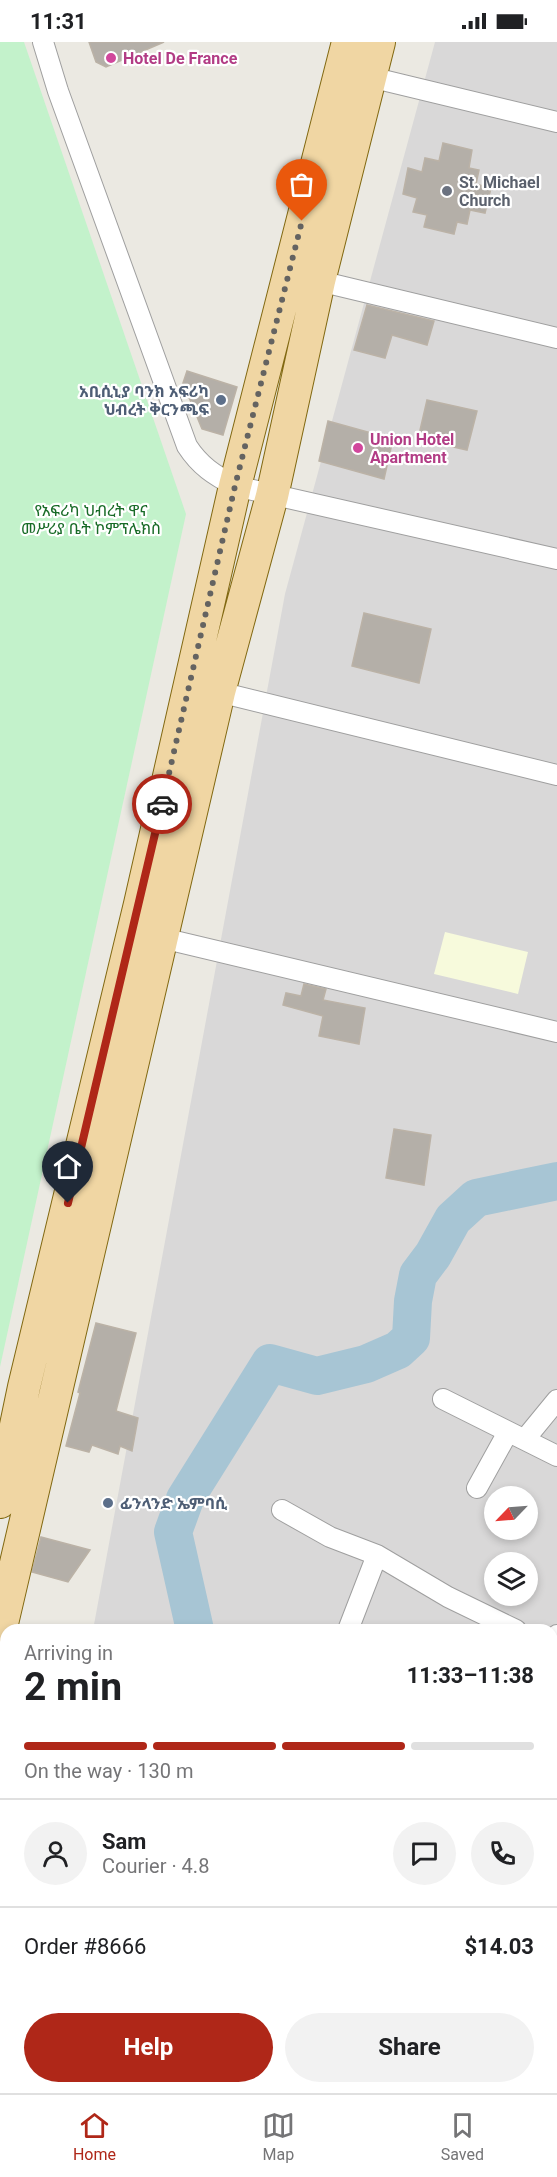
<!DOCTYPE html>
<meta charset="utf-8">
<style>
body{margin:0;font-family:Roboto,"Noto Sans Ethiopic",sans-serif;background:#f2f2f2;color:#202124;height:100vh;display:flex;flex-direction:column;font-size:22px;white-space:nowrap}
*{box-sizing:border-box;margin:0}
p{font-size:20px;color:#757577}
.icon{flex:none;width:33px;height:33px;fill:none;stroke:currentColor;stroke-width:2;stroke-linecap:round;stroke-linejoin:round}
.map{position:relative;flex:1;overflow:hidden}
.panel{position:absolute;left:0px;top:1582px;width:558px;height:470px;display:flex;flex-direction:column;background:#fff;border-radius:18px 18px 0 0;box-shadow:0 3px 9px #0003}
.panel>*{flex:none}
.needle{width:39px;rotate:245deg}
.buttons{position:absolute;left:484px;top:1444px;display:grid;gap:12px}
.buttons a{display:grid;place-items:center;width:54px;height:54px;border-radius:50%;background:#fff;box-shadow:0 3px 9px #0003;font-size:30px}
.pin{position:absolute;display:grid;place-items:center;width:51px;height:51px;color:#fff;margin:-62px -26px;border-radius:50% 50% 50% 0;rotate:-45deg;box-shadow:0 0 6px #0007}
.pin .icon{rotate:45deg}
.courier{position:absolute;display:grid;place-items:center;width:60px;height:60px;margin:-30px;border:4px solid #af2718;border-radius:50%;background:#fff;color:#222;box-shadow:0 2px 8px #0007}
.headline em{font-style:normal;font-weight:700}
.headline div{display:flex;flex-direction:column-reverse}
.headline{display:flex;align-items:center;justify-content:space-between;height:102px;padding:0 24px}
h1{font-size:39px;font-weight:700;line-height:45px}
.bar{display:grid;grid-template-columns:repeat(4,1fr);gap:9px 6px;align-content:center;height:72px;padding:0 24px}
.bar i{height:8px;border-radius:4px;background:#e0e0e0}
.bar .active{background:#af2718}
.bar p{grid-column:span 4}
.line{display:flex;align-items:center;gap:15px;padding:0 24px;border-top:2px solid #e0e0e0}
.line div{flex:1}
.round{display:grid;place-items:center;flex:none;width:63px;height:63px;border-radius:32px;background:#f2f2f2}
.button{display:flex;gap:12px;margin-top:auto;padding:12px 24px}
.button a{flex:1;height:69px;border-radius:36px;background:#af2718;color:#fff;font-size:24px;font-weight:700;line-height:69px;text-align:center}
.button a+a{background:#f2f2f2;color:#202124}
.status{display:flex;justify-content:space-between;align-items:center;height:42px;padding:0 30px;background:#fff;direction:ltr}
.status svg{height:16px;fill:currentColor}
.tab-bar{display:flex;justify-content:space-around;align-items:center;height:84px;border-top:2px solid #e0e0e0;background:#fff;font-size:16px;color:#757577}
.tab-bar a{display:grid;justify-items:center;gap:3px}
.tab-bar .active{color:#af2718}
.map>svg:first-child{display:block}
.residential{fill:#d9d8d8;fill-rule:evenodd}
.education{fill:#f7fadc}
.park{fill:#c3f2cb}
.lines{fill:none;stroke-linecap:round;stroke-linejoin:round}
.river{stroke:#a7c5d4;stroke-width:38}
.building{fill:#b4afa8;stroke:#bbb2a6;stroke-width:1.5}
.minor-casing{stroke:#9f9f9f;stroke-width:22}
.primary-casing{stroke:#816811;stroke-width:34}
.minor{stroke:#fff;stroke-width:20}
.primary{stroke:#f0d6a3;stroke-width:32}
.done{stroke:#646361;stroke-width:6;stroke-dasharray:0 10.8}
.route{stroke:#af2718;stroke-width:8}
.hotel-dot{fill:#d1479c;stroke:#fff;stroke-width:2}
.worship-dot{fill:#6b7280;stroke:#fff;stroke-width:2}
.service-dot{fill:#5c6f8a;stroke:#fff;stroke-width:2}
.labels{text-anchor:middle;stroke-width:4.5;stroke-linejoin:round;paint-order:stroke}
.hotel-label{font-size:16px;font-weight:bold;fill:#b23c85;stroke:#fff;text-anchor:start}
.worship-label{font-size:16px;font-weight:bold;fill:#5b616d;stroke:#fff;text-anchor:start}
.service-label{font-size:16px;font-weight:bold;fill:#4e5e75;stroke:#fff;text-anchor:end}
.park-label{font-size:16px;fill:#186b27;stroke:#fff}
</style>
<div class="status"><b>11:31</b><svg viewBox="0 0 49 12"><path d="M0 12V9h3v3zM5 12V6h3v6zM10 12V3h3v9zM15 12V0h3v12zM26 1h20v11H26zM47 4h2v5h-2z"/></svg></div>
<div class="map">
<svg width="557" height="2051" viewBox="0 0 557 2051">
<rect width="100%" height="100%" fill="#ebe9e2"/>
<path class="residential" d="M435,0h122v1925l-5,2v-339h-459l192,-1036zM495,1455h33v33h-33zM495,1521h33v33h-33z"/>
<path class="education" d="M445,890l83,20 -10,42 -84,-20z"/>
<path class="park" d="M0,0h24l162,472 -186,853z"/>
<g class="lines">
<path class="river" d="M195,1588l-22,-98 12,-33 85,-136 47,13 49,-12 32,-14 13,-12 2,-37 5,-26 15,-20 20,-36 23,-21 81,-17
M274,2046l6,5"/>
</g>
<path class="building" d="M89,0h75l-58,25 -10,-5z
M443,101l29,7 -3,18 10,2 -3,14 15,4 -6,25 -15,-3 -3,14 -10,-2 -3,12 -30,-7 3,-12 -14,-3 4,-14 -14,-4 5,-26 14,4 3,-14 14,3z
M367,263l67,16 -7,24 -35,-10 -7,23 -31,-8z
M187,329l50,16 -14,48 -21,-6 -19,-46z
M427,358l50,11 -10,39 -49,-11z
M328,379l65,18 -9,40 -65,-18z
M364,571l67,16 -12,54 -67,-17z
M304,942l22,5 -3,11 42,8 -6,36 -40,-8 4,-20 -40,-11 3,-12 15,3z
M394,1087l37,6 -7,50 -38,-7z
M96,1281l40,10 -20,78 22,7 -6,33 -12,-5 -2,8 -26,-9 -3,7 -23,-6 14,-53 -2,-1z
M41,1495l49,13 -22,32 -36,-10z"/>
<g class="lines">
<g class="minor-casing">
<path id="minor" d="M43,0l15,49 129,355c13,20 27,29 48,40l322,73
M370,35l187,45
M319,239l238,57
M219,650l338,83
M162,896l395,94
M443,1357l114,57
M525,1397l32,-39
M477,1446l31,-56
M282,1468l48,27 47,18 71,42 68,33
M348,1588l29,-75
M552,1597l5,-4
M552,1843l5,12"/>
</g>
<g class="primary-casing">
<path id="primary" d="M0,1460l24,-115 116,-483 95,-418 113,-444
M0,1590l219,-940 53,-196 47,-215 60,-239
M552,1993l5,-2
M552,2032l5,-1
M398,2051l14,-5
M504,2051l13,-5"/>
</g>
<use href="#minor" class="minor"/>
<use href="#primary" class="primary"/>
</g>
<g class="lines">
<path class="done" d="M162,762l73,-318 67,-265"/>
<path class="route" d="M68,1161l94,-399"/>
</g>
<g class="hotel-dot">
<circle cx="111" cy="16" r="6"/>
<circle cx="358" cy="406" r="6"/>
</g>
<circle class="worship-dot" cx="447" cy="149" r="6"/>
<g class="service-dot">
<circle cx="221" cy="358" r="6"/>
<circle cx="108" cy="1461" r="6"/>
</g>
<g class="labels">
<g class="hotel-label">
<text x="123" y="22">Hotel De France</text>
<text x="370" y="403">Union Hotel<tspan x="370" dy="18">Apartment</tspan></text>
</g>
<g class="worship-label">
<text x="459" y="146">St. Michael<tspan x="459" dy="18">Church</tspan></text>
</g>
<g class="service-label">
<text x="209" y="355">አቢሲኒያ ባንክ አፍሪካ<tspan x="209" dy="18">ህብረት ቅርንጫፍ</tspan></text>
<text x="120" y="1467" text-anchor="start">ፊንላንድ ኤምባሲ</text>
</g>
<g class="park-label">
<text x="91" y="474">የአፍሪካ ህብረት ዋና<tspan x="91" dy="18">መሥሪያ ቤት ኮምፕሌክስ</tspan></text>
</g>
</g>
</svg>
<div class="buttons">
<a><svg class="needle" viewBox="-14 -14 28 28"><path d="M0-13l5 13h-10z" fill="#e53935"/><path d="M0 13l5-13h-10z" fill="#757577"/></svg></a>
<a><svg class="icon" aria-label="layers" viewBox="0 0 24 24"><path d="M12 4l9 5-9 5-9-5zM3 14l9 5 9-5"/></svg></a>
</div>
<div class="pin" style="left:302px;top:179px;background:#ea580c"><svg class="icon" aria-label="bag" viewBox="0 0 24 24"><path d="M5 8h14l-1 12H6zM9 8a3 3 0 0 1 6 0"/></svg></div>
<div class="pin" style="left:68px;top:1161px;background:#1f2937"><svg class="icon" aria-label="home" viewBox="0 0 24 24"><path d="M3 11l9-7 9 7M6 9v11h12V9"/></svg></div>
<div class="courier" style="left:162px;top:762px"><svg class="icon" aria-label="car" viewBox="0 0 24 24"><path d="M5 17H2v-5l4-1 3-4h7l3 4 3 1v5h-3M9 17h6M6 11h13"/><circle cx="7" cy="17" r="2"/><circle cx="17" cy="17" r="2"/></svg></div>
<section class="panel">
<div class="headline"><div><h1>2 min</h1><p>Arriving in</p></div><em>11:33–11:38</em></div>
<div class="bar"><i class="active"></i><i class="active"></i><i class="active"></i><i></i><p>On the way · 130 m</p></div>
<div class="line" style="height:108px"><a class="round"><svg class="icon" aria-label="person" viewBox="0 0 24 24"><circle cx="12" cy="8" r="4"/><path d="M4 21q1-7 8-7t8 7"/></svg></a><div><b>Sam</b><p>Courier · 4.8</p></div><a class="round"><svg class="icon" aria-label="chat" viewBox="0 0 24 24"><path d="M4 5h16v11H9l-5 4z"/></svg></a><a class="round"><svg class="icon" aria-label="phone" viewBox="0 0 24 24"><path d="M5 4h4l2 5-3 2q2 4 5 5l2-3 5 2v4C11 20 4 13 5 4z"/></svg></a></div>
<div class="line" style="height:78px"><div>Order #8666</div><b>$14.03</b></div>
<div class="button"><a>Help</a><a>Share</a></div>
</section>
</div>
<nav class="tab-bar">
<a class="active"><svg class="icon" aria-label="home" viewBox="0 0 24 24"><path d="M3 11l9-7 9 7M6 9v11h12V9"/></svg>Home</a>
<a><svg class="icon" aria-label="map" viewBox="0 0 24 24"><path d="M3 6l6-2 6 2 6-2v14l-6 2-6-2-6 2zM9 4v14M15 6v14"/></svg>Map</a>
<a><svg class="icon" aria-label="saved" viewBox="0 0 24 24"><path d="M7 4h10v16l-5-4-5 4z"/></svg>Saved</a>
</nav>
